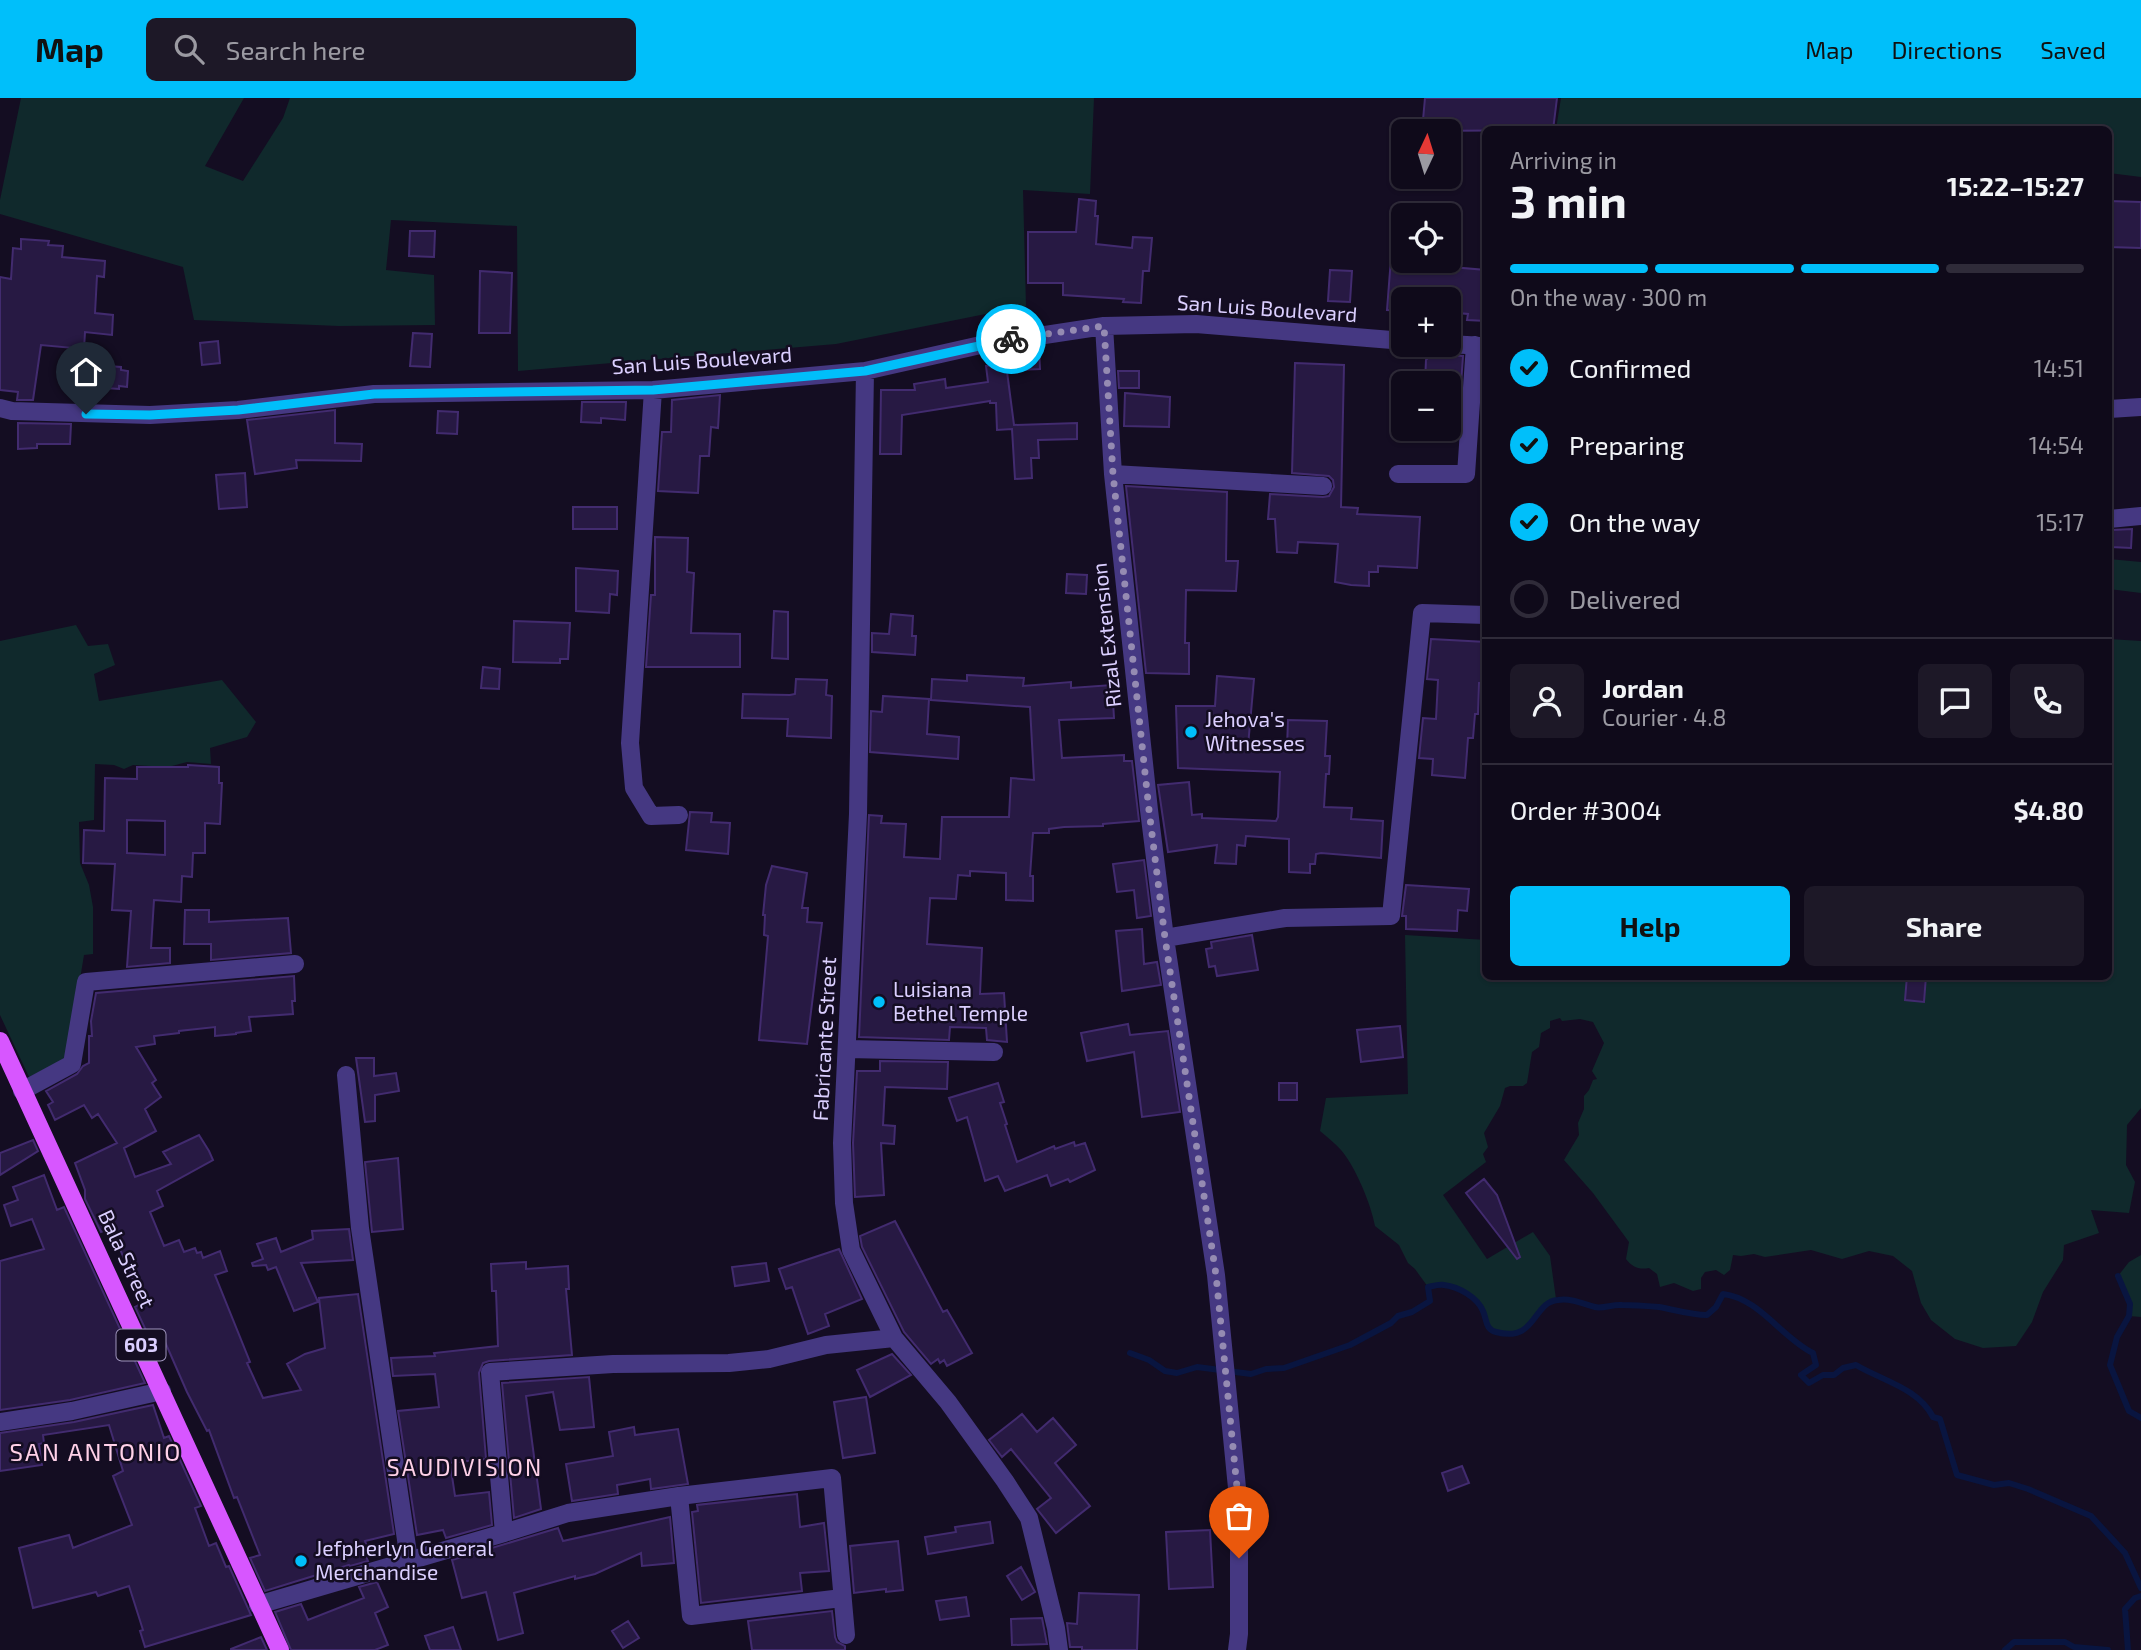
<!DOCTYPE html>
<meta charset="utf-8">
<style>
body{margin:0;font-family:"Exo 2",sans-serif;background:#1d1827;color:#f1f3f6;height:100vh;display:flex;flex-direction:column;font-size:26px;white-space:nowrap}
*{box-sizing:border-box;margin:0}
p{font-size:23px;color:#9b9aa2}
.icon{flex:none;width:38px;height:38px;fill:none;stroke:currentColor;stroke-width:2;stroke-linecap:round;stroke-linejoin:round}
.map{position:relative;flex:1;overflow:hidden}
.side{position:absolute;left:1482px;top:28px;width:630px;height:854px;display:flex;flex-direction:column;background:#0f0a1a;border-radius:10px;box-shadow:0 2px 5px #0004,0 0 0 2px #2f2b39}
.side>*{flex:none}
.needle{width:46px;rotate:4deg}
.controls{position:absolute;left:1391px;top:21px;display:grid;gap:14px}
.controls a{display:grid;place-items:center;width:70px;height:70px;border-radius:10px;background:#0f0a1a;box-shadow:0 2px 5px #0004,0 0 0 2px #2f2b39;font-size:35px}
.pin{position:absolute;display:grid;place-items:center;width:60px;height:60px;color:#fff;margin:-72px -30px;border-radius:50% 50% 50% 0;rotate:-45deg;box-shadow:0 0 7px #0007}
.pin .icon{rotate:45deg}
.courier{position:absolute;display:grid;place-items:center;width:70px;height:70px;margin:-35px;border:5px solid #00bffa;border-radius:50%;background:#fff;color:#222;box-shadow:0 2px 9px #0007}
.headline em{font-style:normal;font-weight:700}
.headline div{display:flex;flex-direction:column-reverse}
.headline{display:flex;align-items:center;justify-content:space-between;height:119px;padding:0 28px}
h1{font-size:46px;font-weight:700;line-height:52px}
.bar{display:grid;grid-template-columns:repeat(4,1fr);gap:10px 7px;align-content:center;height:84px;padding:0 28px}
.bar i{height:9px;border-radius:5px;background:#2f2b39}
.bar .active{background:#00bffa}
.bar p{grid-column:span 4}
.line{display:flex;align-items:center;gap:18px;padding:0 28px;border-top:2px solid #2f2b39}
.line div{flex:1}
.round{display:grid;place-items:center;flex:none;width:74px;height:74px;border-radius:10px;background:#1d1827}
ol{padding:0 28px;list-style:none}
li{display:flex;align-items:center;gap:21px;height:77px}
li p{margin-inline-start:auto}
li .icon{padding:7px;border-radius:50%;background:#00bffa;color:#111;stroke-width:4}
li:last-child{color:#9b9aa2}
li i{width:38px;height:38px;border:4px solid #2f2b39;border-radius:50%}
.action{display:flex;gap:14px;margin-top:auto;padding:14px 28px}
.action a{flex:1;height:80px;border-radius:10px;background:#00bffa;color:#111;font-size:28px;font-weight:700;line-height:80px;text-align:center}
.action a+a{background:#1d1827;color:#f1f3f6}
header{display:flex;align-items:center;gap:42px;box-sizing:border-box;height:98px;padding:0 35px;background:#00bffa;color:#111}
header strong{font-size:33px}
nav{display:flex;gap:38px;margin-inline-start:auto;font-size:24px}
.search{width:490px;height:63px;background:#1d1827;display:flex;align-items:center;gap:18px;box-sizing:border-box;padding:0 24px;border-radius:10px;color:#9b9aa2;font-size:26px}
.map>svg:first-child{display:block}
.green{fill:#10292c}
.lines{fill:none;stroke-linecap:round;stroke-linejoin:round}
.stream{stroke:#091540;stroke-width:6}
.building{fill:#271943;stroke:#422b6f;stroke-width:2;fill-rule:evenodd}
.minor{stroke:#453882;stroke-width:18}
.primary{stroke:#d756ff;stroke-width:18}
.done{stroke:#958bb2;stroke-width:7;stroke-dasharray:0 12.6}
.route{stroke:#00bffa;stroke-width:9}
.poi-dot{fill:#00bffa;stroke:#140d22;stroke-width:2.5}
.labels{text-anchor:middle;stroke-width:5;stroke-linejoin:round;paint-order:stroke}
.shield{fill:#140d22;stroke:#9f95bd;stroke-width:2}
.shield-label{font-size:19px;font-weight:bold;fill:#dbcfff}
.street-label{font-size:21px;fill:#dbcfff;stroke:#140d22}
.poi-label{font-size:21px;fill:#dbcfff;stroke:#140d22;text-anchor:start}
.neighbourhood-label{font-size:23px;letter-spacing:2px;fill:#ffd1e8;stroke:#140d22}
.quarter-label{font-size:24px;letter-spacing:2px;fill:#ffd1e8;stroke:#140d22}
</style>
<header>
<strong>Map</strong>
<div class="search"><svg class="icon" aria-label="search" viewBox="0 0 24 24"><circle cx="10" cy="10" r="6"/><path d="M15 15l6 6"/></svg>Search here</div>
<nav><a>Map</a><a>Directions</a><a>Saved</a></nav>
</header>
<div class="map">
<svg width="2141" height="1552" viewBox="0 0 2141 1552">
<rect width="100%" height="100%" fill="#140d22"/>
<path class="green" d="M21,0h223l-39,68 38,15 40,-63 7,-20h804l-4,96 -67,-4 3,116 -190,38 -318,27 -1,-145 -126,-6 -5,50 48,5 1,50 -96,1 -145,-6 -11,-53 -183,-53v-14z
M1561,0h580v79l-32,-4v-43l-553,-1z
M2109,461l32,3v31l-32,-4z
M76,527l12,21 20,-2 7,21 -21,9 5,27 123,-21 34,42 -9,15 -37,11 1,16 -24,-2 -19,5 -35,-2 -9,4 -10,-4 -19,-1 -1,56 -15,2 1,41 9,22 4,22v47l-9,1 -17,103 -38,19 -29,-62v-374z
M2109,541l32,2v467l-14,17 -1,40 9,17 -6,31 -38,-3 8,23 -35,12 -1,15 -20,32 -11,30 -16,24 -33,2 -28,-9 -24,-19 -10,-17 -9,-32 -19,-15 -24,-5 -27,8 -31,-9 -46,7 -11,-3 -13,2 -8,-1 -3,15 -6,5 -8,-5 -11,2 -4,6v11l-8,2 -19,-8 -14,4 -3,-13 -8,-6c-10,2 -17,-1 -23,-9l3,-17 -36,-49 -29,-33 15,-25 -1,-12 6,-14v-13l5,-6 4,-10 4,-1 -5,-8 12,-28 -11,-21 -13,-3 -18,2 -2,-3 -10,3v7l-9,5 -2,14 -7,5 -5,31 -4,3h-13l-5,2 -5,18 -16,27 4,14 -5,7 3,8 -43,33 44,64 46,-27 17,24 6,43c-4,3 -10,6 -14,10 -8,8 -10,18 -22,23 -8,3 -26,3 -31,-4 -4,-6 -5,-14 -8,-21 -11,-18 -34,-23 -53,-20l-13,-18 -7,-6 -9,-18 -24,-19c-4,-22 -20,-60 -34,-76 -6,-7 -14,-13 -21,-19l6,-33 82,-4 -3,-159 81,5v36h623z
M2141,1157v62l-12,-1 1,-12 -12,-28 11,-14z"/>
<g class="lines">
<path class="stream" d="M2118,1178l12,28 -1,12 -12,21 -7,28 19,46 12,7
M1130,1255l19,7 16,11 12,2 20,-6 54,7 15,-5 18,-1 66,-23 41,-22 7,-7 14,-4 18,-11 -2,-14c5,-1 11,-3 16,-2 15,2 33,12 39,26 4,9 2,18 13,21 41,11 36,-30 62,-32 14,-2 25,4 37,7 8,2 18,-3 27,-2 12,0 25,1 37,2 17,3 32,8 48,8l9,-8 7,-13c36,4 59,44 90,59l3,12 -15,10 8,8 14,-8h11l9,-7 13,-3c27,16 62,23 77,52l7,2 17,56 37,10 15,-2 19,6 63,27 34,37 16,35
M2005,1552l9,-8h51l9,5 34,3
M2128,1552l-3,-41 10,-11 6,-2"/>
</g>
<path class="building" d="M1425,0h132l-4,32 -131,1z
M1079,101l17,2 -1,15h3l-2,28 36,4 1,-11 19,1 -3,33h-6l-2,32 -18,-1 1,-3 -61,-4v-12h-35v-51h48z
M2109,103l32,1v46l-32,-1z
M410,133h25l-1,26 -25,-1z
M21,141l28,2 -1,4 15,1 -1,11 43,4 -1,16 -7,-1 -2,37 18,2 -1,20 -27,-3 -1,17 -43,-4 -8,55h-16l1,-8 -18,-2v-113l11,2 2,-31 8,1z
M1391,160l13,1v4l82,7v51l-19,-1 1,-6 -10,-1 1,-14h-55v12l-17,-1z
M1330,172l22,1 -2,31 -22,-1z
M480,173l32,2 -2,60h-31z
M413,235l19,1 -2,33 -20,-1z
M218,243l2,22 -18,2 -2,-22z
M1039,249l1,22 -22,1 -1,-19z
M1435,252l13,5 15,1 -2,28 -36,-2 1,-22z
M1295,265l49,2 -3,142 17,1 -1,6 63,3 -3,51 -39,-2v6h-9v14l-18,-1 -16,-3 3,-38 -40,-2 -1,11 -20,-1 -2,-33h-7l2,-25 53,3 6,-1 5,-9 -1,-7 -4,-4 -37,-3z
M79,266l42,3v3l7,1 -1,16 -8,-1v3l-42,-3z
M1006,266l8,61 63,-2v16l-39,1 1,18h-8l1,20 -17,1 -3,-50 -15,1 -1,-27h-6v-2l-88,14 -1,39h-21l1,-64h34l-1,-6 31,-5 1,9 42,-6 -2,-16z
M1118,273h21v17h-20z
M1125,295l45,4 -1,30 -45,-1z
M720,297l-2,33 -7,-1 -2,29h-9l-2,37 -40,-2 4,-59h9l1,-32z
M582,304h44l-1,18 -24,-2v5l-20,-1z
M335,312v33l27,1 -1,17 -65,-1 1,8 -42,6 -8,-54z
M438,313l20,1 -1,22 -20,-1z
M18,325l53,1 -1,20h-33v4l-19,1z
M245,375l2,34 -28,2 -3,-34z
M1126,388l101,6 -1,69h12l-2,30 -50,-1 -1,53h4v31l-43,-1z
M573,409h44v22h-44z
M2132,431l-1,19 -20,-1 1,-17z
M655,439l33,1 -1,34 7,1 -3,60 49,1v33h-94l5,-72h4z
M576,470l42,3 -1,24 -7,-1 -1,19 -33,-2z
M1067,476l20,1 -1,19 -20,-1z
M774,513l14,1v47l-16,-1z
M891,516l22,2 -1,20h4l-1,19 -43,-3v-19l17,1z
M514,523l56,2 -2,36h-8v4l-47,-1z
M1431,541l55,3v41h-7l-1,31h-3l-2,24h-5l-3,40 -33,-3 1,-16 -14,-1 4,-40 13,1 2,-39 -11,-1z
M483,569l17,2 -1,20 -18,-1z
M967,577l57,3 -1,8 48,-4v6l41,-3 2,33 -55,2 3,38 62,-3v6h8l7,60 -25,2 -11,1v2l-39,1 -15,2v4h-16l-3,43h3v25l-27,-1v-27l-36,-2v5l-12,-1 -2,24 -26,-1 -3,46 55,4 -2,46 24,-1 3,49 -20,-2 -1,-12 -36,-1 -1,13 -90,-3 10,-222 13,1 -1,7 25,1 -2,33 36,2 2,-42h67l2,-39 23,2 -4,-73 -99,-7 1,-21 35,2z
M1217,578l37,3 -6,67 39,2 1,-28 39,1 -2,35h5l-1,18h-3l-2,33 28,1 -1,11 32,2 -2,37 -60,-5 -5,1 -1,10h-5v9l-21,-1v-33l-43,-3 -1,10 -8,-1 -1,19 -21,-1 2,-18 -49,7 -10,-67 31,-3 3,33 10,-1v4l74,3 2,-4 2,-45 -102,-4 -2,-62h39z
M796,581l31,1 -1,15 6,1 -1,42 -44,-2 1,-17 -46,-1 1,-24 47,1 5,-1z
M883,598l46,3 -2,35 32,3 -1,22 -88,-7 1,-41 11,1z
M188,667l31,2v16h3l-2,41 -15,-1v30h-12l-1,24 -10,-1 -1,26 -27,-2 -3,48h19v15l-43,4 4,-56 -19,-1 3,-46 -32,-1 1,-33 20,1 1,-53 32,1v-12h51zM127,722l38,1v34l-38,-2z
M690,714l22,1 -1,9 19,1 -2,31 -42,-4z
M1144,762l7,56 -14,2 -3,-28 -17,2 -4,-28z
M772,768l35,7 -5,35h6l-1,14 15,1 -15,121 -48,-4 9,-104 -4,-1 1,-20h-2l3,-30z
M1406,787l63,4 -2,22 -9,-1 -1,21 -51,-2v-13h-4z
M185,812h24v12l79,-4 3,35 -80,7v-16h-27z
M1142,831l2,35 13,-2 4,23 -39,6 -6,-60z
M1252,837l6,35 -41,6 -2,-10 -6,1 -3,-18 6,-1 -1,-6z
M294,878l1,25h-3l1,13 -44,3 2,14 -15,2v1l-21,2v-9l-36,4v2l-25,3 1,8 -19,3 20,33 -4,3 9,14 -16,12 11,22 -32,17 11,29 36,-13 -8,-12 36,-17 10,16 4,9 -56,31 6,15 -13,6 14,34 15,-6 5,12 11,-4 2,5 4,-1 2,6 17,-7 7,20 -12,4 35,87 -3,1 16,35 38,-8 -14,-26 18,-10 20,-6 -6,-50 39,-4 36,240 -29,7 4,11 -4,2 3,7 -18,5 -1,-1 -84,26 -15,-33 10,-3 -23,-58 -3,1 -25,-68 -2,1 -20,-39 -25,-57 -12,4 -15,-32 8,-4 -32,-75 -10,4 -16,-33v-9l-10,-27 42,-20 -19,-29 -6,4 -8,-13 -29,15 -7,-15 5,-3 -7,-11 31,-17 6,-8 6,-3v-27h3l-1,-15 5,-28z
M1907,878h19l-2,26 -19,-2z
M1128,926l2,11 38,-4 12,81 -38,5 -8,-65 -47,9 -6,-28z
M1400,928l3,31 -42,5 -4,-32z
M356,960h18v18l22,-3 3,18 -24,4v26l-10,1z
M880,963l68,1 -1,27 -62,-2 -2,38 12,1 -1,18 -13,-1 3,52 -29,2 -2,-54 4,-72h23z
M998,985l6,19 -4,1 7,21 -2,1 12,37 37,-16 1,3 19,-7 1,4 10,-3 10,27 -25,12 -2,-3 -17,7 -4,-11 -42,16 -7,-15 -13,5 -18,-64 -10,4 -8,-23z
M1279,985h18v17h-18z
M33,1042l5,11 -38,24v-22z
M398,1060l5,71 -31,3 -7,-70z
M44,1077l13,35 7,-3 81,176 -75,17 -70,10v-149l44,-12 -12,-30 -21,7 -7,-21 14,-5 -5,-13z
M1484,1081l13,16 23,62 -3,2 -51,-66z
M895,1123l48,91 4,-2 25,43 -25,13 -3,-6 -4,3 -2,-4 -7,5 -27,-32 -42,-85 -2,-11z
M349,1131l4,31 -52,3 17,39 -24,9 -18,-44 -8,3 -2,-5 -13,1 -1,-3 11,-4 -6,-15 19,-6 5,14 32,-13 -1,-8z
M839,1151l23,50 -37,15 4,12 -21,8 -16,-47 -6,2 -7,-20z
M526,1164v7l42,-3 1,23h-3l6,66 -83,6 -6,2 -4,10 7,86 -36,4 5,33 34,-4 3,33 -46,13 -3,-8 -26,5 -19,-124 41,-4 -4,-33 -42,2 -2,-18 44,-2 -1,-3 64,-7 -2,-55h-4l-1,-27z
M766,1165l3,18 -34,5 -3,-19z
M892,1256l19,21 -41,22 -13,-27z
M589,1279l5,50 -34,3 -7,-38 -27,4 15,113 -27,9 -12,-135z
M866,1299l9,56 -32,5 -9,-56z
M153,1307l11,33 5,-2 32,70 -6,2 14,38 7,-3 10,24 3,-1 22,49 -106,32 -5,-16 3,-1 -14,-44 -31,10 -2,-4 -63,16 -14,-60 50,-13 4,13 59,-23 -19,-49 10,-5 -14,-46 -66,10 1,8 -5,1 3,21 -42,6v-38l74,-11z
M1022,1316l15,18 16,-14 23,27 -21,18 35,43 -34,27 -19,-24 14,-11 -40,-49 -9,8 -13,-17z
M634,1329l1,8 43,-6 10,55 -37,5 -1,-10 -33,6 1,9 -46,7 -6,-37 47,-8 -4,-24z
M1462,1368l7,17 -21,8 -6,-18z
M797,1396l3,33 24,-4 5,48 -29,2 2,18 -101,12 -9,-91 6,-1 -1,-6z
M670,1419l4,46 -32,3 -1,-13 -46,21 -20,5v-3l-61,17 9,40 -25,7 -12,-48 -24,6 -10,-38 106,-32 5,13z
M990,1424l3,21 -65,11 -3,-17 31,-5 -1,-5z
M1210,1432l3,57 -44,2 -3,-57z
M898,1443l5,49 -17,2v-3l-32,4 -4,-47z
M1021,1469l14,25 -13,8 -15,-24z
M377,1484l11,25 -13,6 13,32 -13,5h-84l-16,-38 26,-8 7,16 56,-22 -5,-11z
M1079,1495l60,2 -2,55h-55v-3h-12l-3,-24 10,1z
M966,1499l3,19 -29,4 -4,-19z
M832,1513l3,26 2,5 8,4v4h-93l-4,-29z
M1042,1520l5,26 -35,1 -1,-26z
M628,1523l11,17 -16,10 -11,-17z
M453,1529l8,23h-31l-5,-14z
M261,1539l6,13h-36v-1z"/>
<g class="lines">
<path class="minor" d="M1104,228l9,148 36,336 16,128 51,337 23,233v126l-2,16
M1449,246l35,2
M865,273l-7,443 -16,329 2,60 7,47 43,88 54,64 57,79 24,37 27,110 3,22
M653,292l-23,353 4,45 17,28 28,-1
M0,310l12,3 138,4 88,-5 136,-16 279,-4 212,-19 120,-27 119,-18 92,-2 208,17
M2109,311l32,-2
M1113,376l210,12
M1398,376h68l9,-129
M2109,421l32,-3
M1165,840l120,-20 106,-2 31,-303 64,2
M847,951l147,3
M346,977l14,153 49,332
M22,993l50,-27 14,-82 209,-18
M0,1324l72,-11 90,-20
M679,1398l12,120 151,-18
M504,1435l64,-20 111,-17 153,-18 14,157
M258,1507l246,-72 -14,-161 123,-8 116,-1 40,-4 57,-14 68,-7"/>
<path class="primary" d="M0,943l280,609"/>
</g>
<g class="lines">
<path class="done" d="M1011,241l93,-13 9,148 36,336 16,128 51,337 23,233v50"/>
<path class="route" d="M86,316l64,1 88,-5 136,-16 279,-4 212,-19 146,-32"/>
</g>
<g class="poi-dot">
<circle cx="1191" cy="634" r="7"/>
<circle cx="879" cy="904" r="7"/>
<circle cx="301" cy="1463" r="7"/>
</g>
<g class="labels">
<rect class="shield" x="116.5" y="1231.5" width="49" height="31" rx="5"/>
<g class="shield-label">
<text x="141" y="1254">603</text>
</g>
<g class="street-label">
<text transform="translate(1267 211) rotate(4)" y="7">San Luis Boulevard</text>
<text transform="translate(702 263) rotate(-4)" y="7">San Luis Boulevard</text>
<text transform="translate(1107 537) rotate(-96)" y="7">Rizal Extension</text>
<text transform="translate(825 941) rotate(-87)" y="7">Fabricante Street</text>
<text transform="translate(126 1161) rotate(65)" y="7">Bala Street</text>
</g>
<g class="poi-label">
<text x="1205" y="629">Jehova's<tspan x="1205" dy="24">Witnesses</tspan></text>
<text x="893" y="899">Luisiana<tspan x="893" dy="24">Bethel Temple</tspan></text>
<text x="315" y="1458">Jefpherlyn General<tspan x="315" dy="24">Merchandise</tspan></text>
</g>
<g class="neighbourhood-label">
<text x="465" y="1378">SAUDIVISION</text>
</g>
<g class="quarter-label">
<text x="96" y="1363">SAN ANTONIO</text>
</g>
</g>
</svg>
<div class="controls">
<a><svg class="needle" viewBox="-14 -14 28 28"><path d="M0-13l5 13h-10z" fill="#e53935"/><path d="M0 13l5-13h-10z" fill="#9b9aa2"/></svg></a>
<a><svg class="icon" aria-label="locate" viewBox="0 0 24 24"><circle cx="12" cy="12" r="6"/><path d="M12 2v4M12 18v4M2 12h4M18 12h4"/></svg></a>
<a>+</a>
<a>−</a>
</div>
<div class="pin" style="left:1239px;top:1460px;background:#ea580c"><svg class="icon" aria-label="bag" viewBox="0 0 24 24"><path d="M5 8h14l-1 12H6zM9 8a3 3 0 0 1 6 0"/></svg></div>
<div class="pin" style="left:86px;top:316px;background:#1f2937"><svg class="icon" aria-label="home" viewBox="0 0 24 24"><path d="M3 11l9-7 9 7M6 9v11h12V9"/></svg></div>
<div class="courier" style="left:1011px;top:241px"><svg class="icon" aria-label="bike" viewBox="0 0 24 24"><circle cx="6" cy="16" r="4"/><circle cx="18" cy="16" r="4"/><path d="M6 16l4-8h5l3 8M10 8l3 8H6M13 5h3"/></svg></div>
<section class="side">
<div class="headline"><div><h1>3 min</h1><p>Arriving in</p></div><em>15:22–15:27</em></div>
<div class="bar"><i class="active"></i><i class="active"></i><i class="active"></i><i></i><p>On the way · 300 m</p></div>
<ol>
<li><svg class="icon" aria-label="check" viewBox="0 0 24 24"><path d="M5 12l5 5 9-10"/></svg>Confirmed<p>14:51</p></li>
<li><svg class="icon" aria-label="check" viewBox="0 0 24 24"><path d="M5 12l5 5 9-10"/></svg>Preparing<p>14:54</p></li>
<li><svg class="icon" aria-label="check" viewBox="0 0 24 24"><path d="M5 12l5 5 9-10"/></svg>On the way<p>15:17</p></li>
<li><i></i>Delivered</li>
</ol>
<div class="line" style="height:126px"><a class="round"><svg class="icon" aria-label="person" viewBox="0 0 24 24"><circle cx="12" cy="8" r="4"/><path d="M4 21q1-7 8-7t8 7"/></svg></a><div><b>Jordan</b><p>Courier · 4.8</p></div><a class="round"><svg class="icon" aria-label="chat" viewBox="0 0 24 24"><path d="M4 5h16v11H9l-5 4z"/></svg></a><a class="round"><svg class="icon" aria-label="phone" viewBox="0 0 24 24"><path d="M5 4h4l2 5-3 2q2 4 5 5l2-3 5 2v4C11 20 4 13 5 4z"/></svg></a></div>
<div class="line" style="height:91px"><div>Order #3004</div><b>$4.80</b></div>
<div class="action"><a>Help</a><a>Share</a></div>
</section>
</div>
